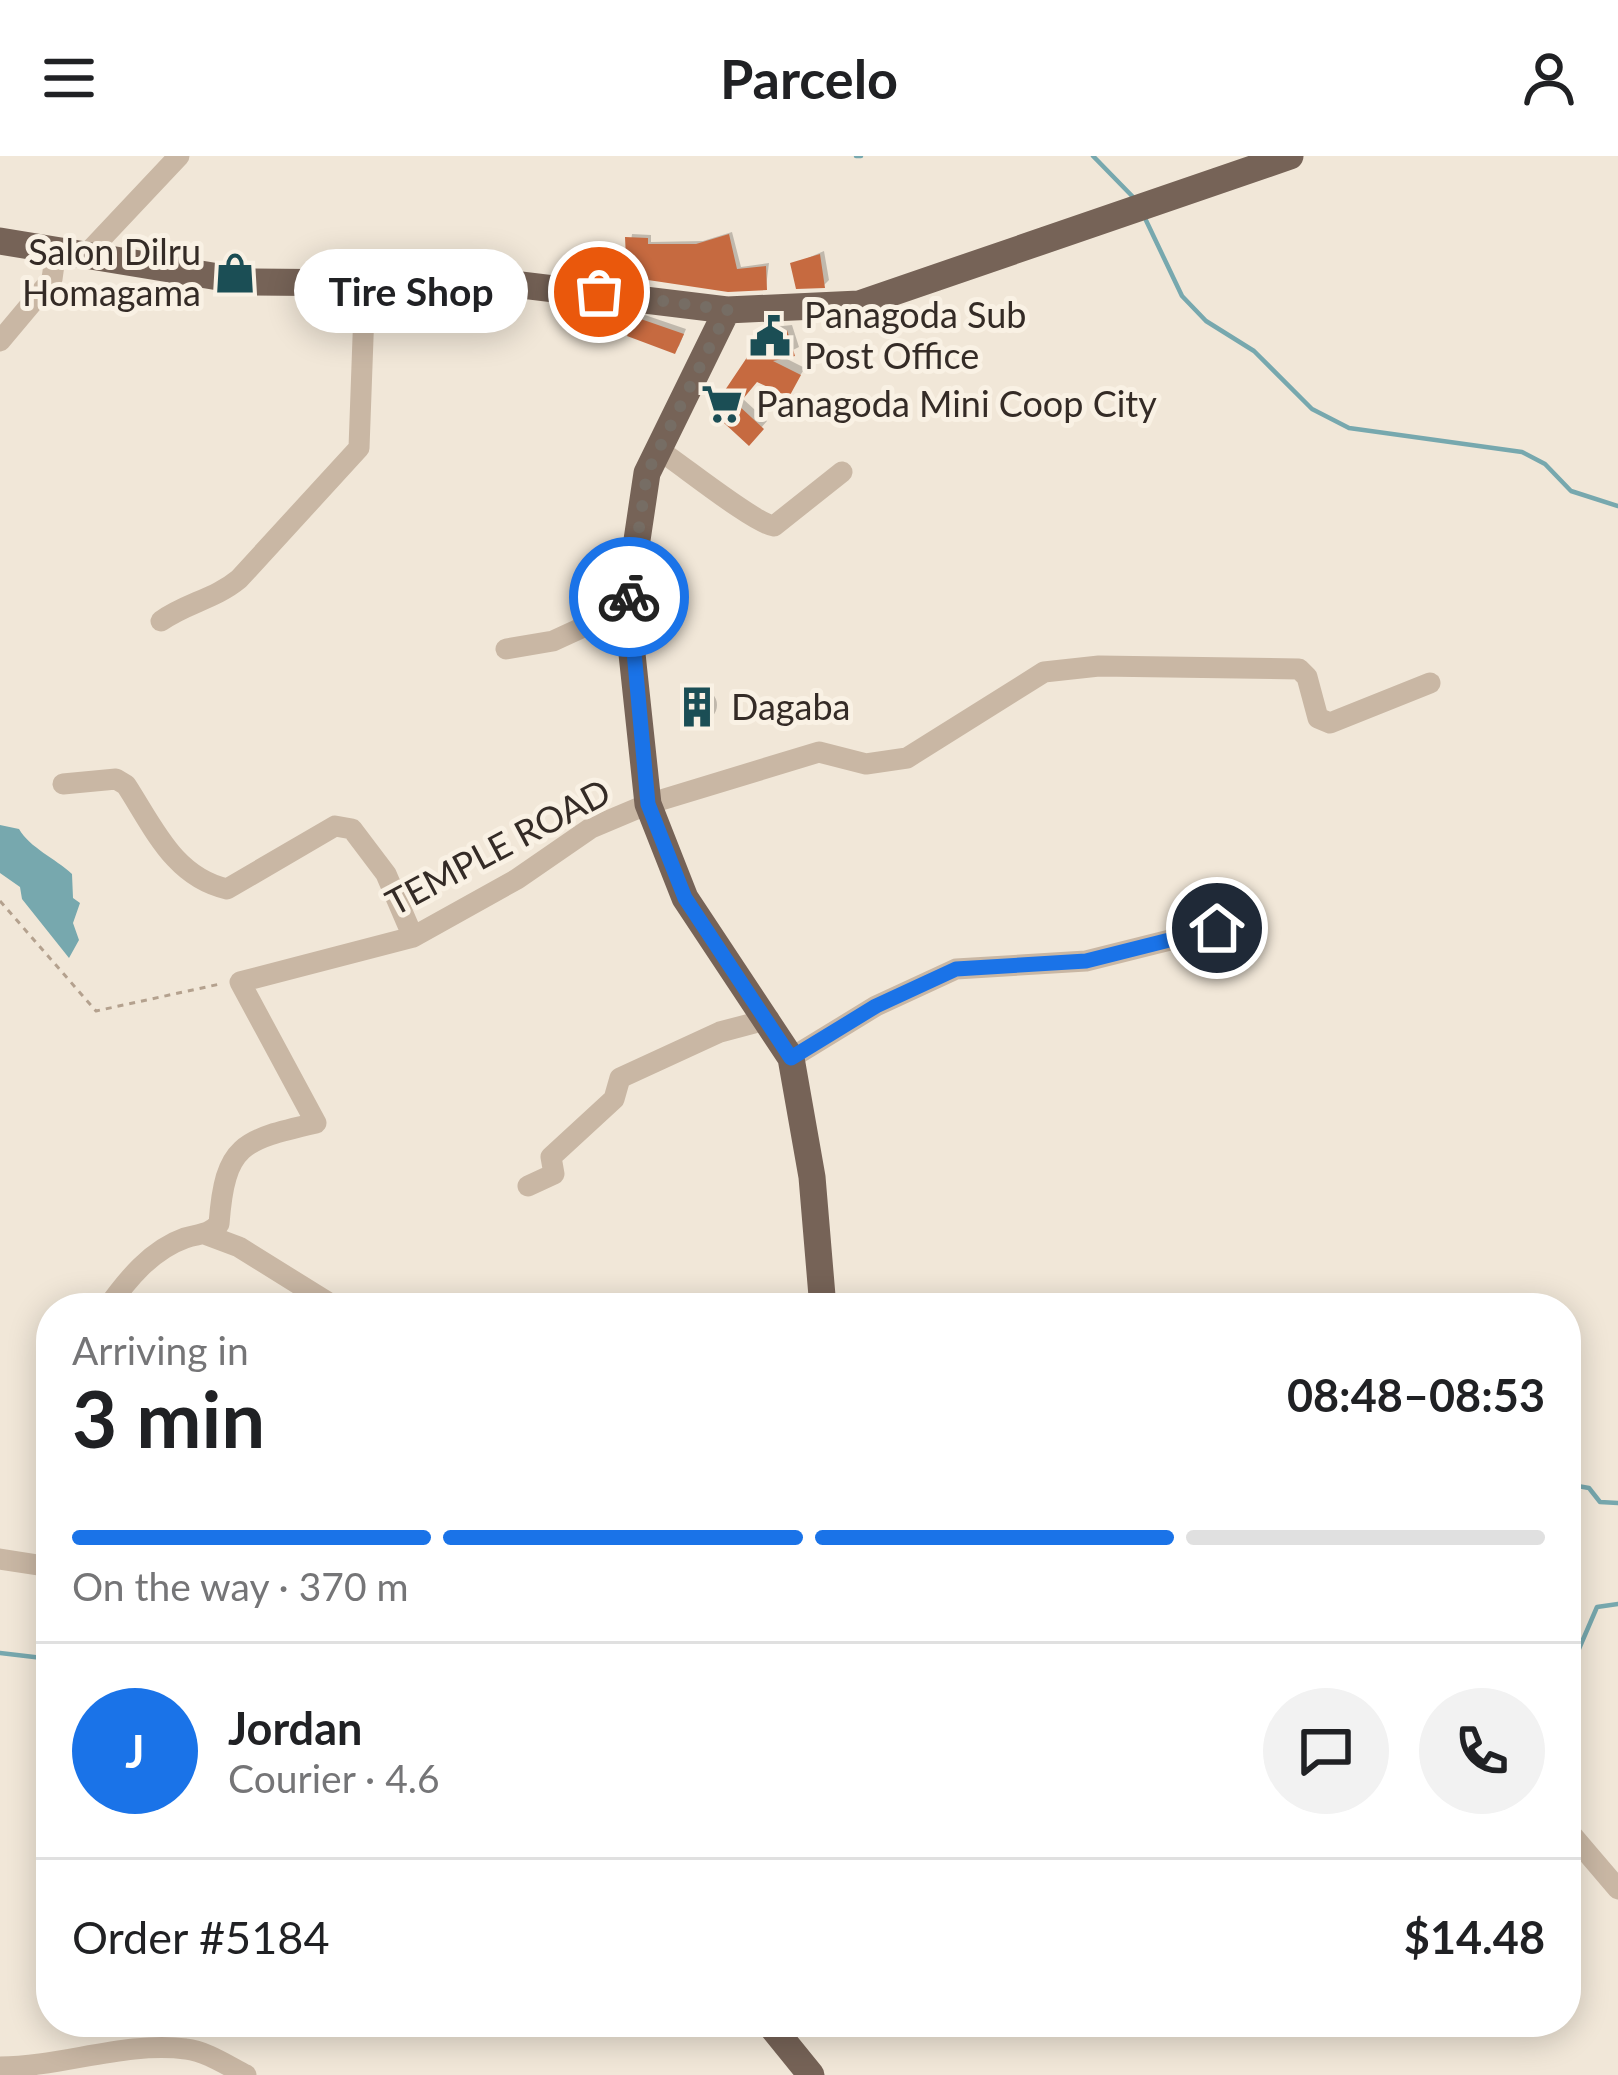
<!DOCTYPE html>
<meta charset="utf-8">
<style>
body{margin:0;font-family:Lato,sans-serif;background:#f2f2f2;color:#202124;height:100vh;display:flex;flex-direction:column;font-size:45px;white-space:nowrap}
*{box-sizing:border-box;margin:0}
p{font-size:39px;color:#757577}
.icon{flex:none;width:66px;height:66px;fill:none;stroke:currentColor;stroke-width:2;stroke-linecap:round;stroke-linejoin:round}
.map{position:relative;flex:1;overflow:hidden}
.details{position:absolute;left:36px;top:1137px;width:1545px;height:744px;display:flex;flex-direction:column;background:#fff;border-radius:48px;box-shadow:0 6px 30px #0003}
.details>*{flex:none}
.pin{position:absolute;display:grid;place-items:center;width:102px;height:102px;color:#fff;margin:-51px;border:6px solid #fff;border-radius:50%;box-shadow:0 3px 12px #0007}
.courier{position:absolute;display:grid;place-items:center;width:120px;height:120px;margin:-60px;border:9px solid #1a73e8;border-radius:50%;background:#fff;color:#222;box-shadow:0 3px 15px #0007}
.bubble{position:absolute;height:84px;border-radius:42px;background:#fff;box-shadow:0 6px 30px #0003;font-size:39px;font-weight:700;line-height:84px;text-align:center}
.summary em{font-style:normal;font-weight:700}
.summary div{display:flex;flex-direction:column-reverse}
.summary{display:flex;align-items:center;justify-content:space-between;height:204px;padding:0 36px}
h1{font-size:78px;font-weight:700;line-height:90px}
.bar{display:grid;grid-template-columns:repeat(4,1fr);gap:18px 12px;align-content:center;height:144px;padding:0 36px}
.bar i{height:15px;border-radius:9px;background:#e0e0e0}
.bar .current{background:#1a73e8}
.bar p{grid-column:span 4}
.line{display:flex;align-items:center;gap:30px;padding:0 36px;border-top:3px solid #e0e0e0}
.line div{flex:1}
.round{display:grid;place-items:center;flex:none;width:126px;height:126px;border-radius:63px;background:#f2f2f2}
header{display:flex;justify-content:space-between;align-items:center;height:156px;padding:0 36px;background:#fff;font-size:54px;font-weight:700}
.map>svg:first-child{display:block}
.water{fill:#77a8ae}
.shadow{fill:#0003}
.lines{fill:none;stroke-linecap:round;stroke-linejoin:round}
.stream{stroke:#77a8ae;stroke-width:4.5}
.building{fill:#c66a40}
.path{stroke:#b4a18e;stroke-width:3;stroke-dasharray:6 6;stroke-linecap:butt}
.minor{stroke:#c9b7a4;stroke-width:21}
.major{stroke:#766357;stroke-width:27}
.done{stroke:#766d64;stroke-width:12;stroke-dasharray:0 21.6}
.route{stroke:#1a73e8;stroke-width:15}
.labels{text-anchor:middle;stroke-width:10;stroke-linejoin:round;paint-order:stroke}
.poi-label{font-size:36px;fill:#342b26;stroke:#f9f1e4;text-anchor:start}
.street-label{font-size:36px;fill:#342b26;stroke:#f9f1e4}
</style>
<header><svg class="icon" aria-label="menu" viewBox="0 0 24 24"><path d="M4 6h16M4 12h16M4 18h16"/></svg>Parcelo<svg class="icon" aria-label="person" viewBox="0 0 24 24"><circle cx="12" cy="8" r="4"/><path d="M4 21q1-7 8-7t8 7"/></svg></header>
<div class="map">
<svg width="1618" height="1919" viewBox="0 0 1618 1919">
<rect width="100%" height="100%" fill="#f1e7d8"/>
<path class="water" d="M0,669l19,4c11,19 36,29 53,45l1,24 7,5 -7,20 6,17 -10,18 -47,-59 -2,-12 -20,-14z"/>
<path class="shadow" d="M732,76l9,35 28,-4 -3,24 -156,-27 19,-5 3,-21 19,1v7l52,-1z
M824,95l5,29 -5,5 -30,-21z
M642,158l44,15 -7,17 -5,5 -37,-32z
M792,169l7,22 -18,9 24,12 -17,26 -31,-15 -15,19 25,23 -18,21 -34,-32 51,-76 7,-7z
M685 549a16 16 0 1 1 32 0a16 16 0 1 1-32 0Z"/>
<g class="lines">
<path class="stream" d="M856,0h5
M1093,0l42,43
M1143,58l39,82 24,25 48,30 58,58 37,19 173,24 23,12 26,27 47,15
M1566,1328l23,4 11,14 18,1
M0,1497l51,6
M1566,1523l31,-72 21,-3"/>
</g>
<path class="building" d="M729,78l8,35 29,-3 1,24 -39,2 -120,-18 -1,-15 19,-1 -1,-21 23,1v6h48z
M820,98l5,34 -29,1 -6,-26z
M635,161l49,17 -9,20 -48,-18z
M787,174l8,26 -22,5 28,14 -12,22 -32,-15 -19,23 26,24 -15,17 -38,-35 53,-79z
M680 552a17 17 0 1 1 34 0a17 17 0 1 1-34 0Z"/>
<g class="lines">
<path class="path" d="M0,745l96,110 124,-27"/>
<path class="minor" d="M83,102l96,-102
M0,185l52,-62 4,-29
M659,294c23,15 96,74 115,76l68,-54
M161,465c25,-18 54,-22 78,-42l120,-131 6,-165
M506,493l47,-8 74,-34
M63,628l53,-5 10,6c28,43 48,92 101,104l108,-63 17,3 34,45 27,63
M791,902l85,-52 80,-37 130,-8 132,-33
M528,1030l26,-12 -3,-17 63,-58 6,-21 100,-46 49,-13
M207,1079l32,12 98,61
M107,1152c20,-28 44,-58 78,-70 15,-5 22,-2 34,-14 6,-80 23,-84 97,-101l-76,-141 173,-45 104,-58 74,-51 57,-24 171,-52 47,12 41,-6 137,-86 55,-6 200,3 8,8 11,41 12,5 100,-40
M0,1403l51,8
M1566,1672l52,61
M0,1911c61,0 126,-26 186,-18 20,2 42,17 60,26"/>
<path class="major" d="M0,85l249,41 116,1 82,-7 280,34 132,-6 431,-148
M727,154l-80,163 -20,134 21,197 37,94 106,160 21,119 11,131
M768,1866l43,53"/>
</g>
<g class="lines">
<path class="done" d="M599,136l129,18 -81,163 -18,124"/>
<path class="route" d="M629,441l19,207 37,94 106,160 85,-52 80,-37 130,-8 131,-33"/>
</g>
<defs>
<g id="shop-bare" transform="scale(3.24)"><path d="M-5-2.5h2.3a2.7 3.5 0 0 1 5.4 0H5L5.5 6h-11ZM-1.5-2.5h3a1.5 2.3 0 0 0-3 0Z" fill="#1b4e55" stroke="#f9f1e4" stroke-width="2.5" paint-order="stroke"/></g>
<g id="civic-bare" transform="scale(3.24)"><path d="M-.6-6.5H3V-4.5H.6V-3L4-1V1h2V6H-6V1h2V-1L-.6-3ZM-1.2 2.5V6h2.4V2.5Z" fill="#1b4e55" stroke="#f9f1e4" stroke-width="2.5" paint-order="stroke"/></g>
<g id="supermarket-bare" transform="scale(3.24)"><path d="M-6-5.5h2.5l.6 2H6L4.5 2H-2.5L-4.4-4H-6ZM-1.5 3.2a1.3 1.3 0 1 0 .1 0ZM3 3.2a1.3 1.3 0 1 0 .1 0Z" fill="#1b4e55" stroke="#f9f1e4" stroke-width="2.5" paint-order="stroke"/></g>
<g id="building-bare" transform="scale(3.24)"><path d="M-4-6H4V6H1V3H-1V6H-4ZM-2.5-4.3h1.7v1.8h-1.7ZM.8-4.3h1.7v1.8H.8ZM-2.5-1h1.7V.8h-1.7ZM.8-1h1.7V.8H.8Z" fill="#1b4e55" stroke="#f9f1e4" stroke-width="2.5" paint-order="stroke"/></g>
</defs>
<g fill-rule="evenodd">
<use href="#shop-bare" x="235" y="117"/>
<use href="#civic-bare" x="770" y="180"/>
<use href="#supermarket-bare" x="722" y="248"/>
<use href="#building-bare" x="697" y="551"/>
</g>
<g class="labels">
<g class="poi-label">
<text x="201" y="109" text-anchor="end">Salon Dilru<tspan x="201" dy="41">Homagama</tspan></text>
<text x="804" y="172">Panagoda Sub<tspan x="804" dy="41">Post Office</tspan></text>
<text x="756" y="261">Panagoda Mini Coop City</text>
<text x="731" y="564">Dagaba</text>
</g>
<g class="street-label">
<text transform="translate(498 691) rotate(-28)" y="13">TEMPLE ROAD</text>
</g>
</g>
</svg>
<div class="pin" style="left:599px;top:136px;background:#ea580c"><svg class="icon" aria-label="bag" viewBox="0 0 24 24"><path d="M5 8h14l-1 12H6zM9 8a3 3 0 0 1 6 0"/></svg></div>
<div class="pin" style="left:1217px;top:772px;background:#1f2937"><svg class="icon" aria-label="home" viewBox="0 0 24 24"><path d="M3 11l9-7 9 7M6 9v11h12V9"/></svg></div>
<div class="courier" style="left:629px;top:441px"><svg class="icon" aria-label="bike" viewBox="0 0 24 24"><circle cx="6" cy="16" r="4"/><circle cx="18" cy="16" r="4"/><path d="M6 16l4-8h5l3 8M10 8l3 8H6M13 5h3"/></svg></div>
<div class="bubble" style="left:294px;top:93px;width:234px">Tire Shop</div>
<section class="details">
<div class="summary"><div><h1>3 min</h1><p>Arriving in</p></div><em>08:48–08:53</em></div>
<div class="bar"><i class="current"></i><i class="current"></i><i class="current"></i><i></i><p>On the way · 370 m</p></div>
<div class="line" style="height:216px"><b class="round" style="background:#1a73e8;color:#fff">J</b><div><b>Jordan</b><p>Courier · 4.6</p></div><a class="round"><svg class="icon" aria-label="chat" viewBox="0 0 24 24"><path d="M4 5h16v11H9l-5 4z"/></svg></a><a class="round"><svg class="icon" aria-label="phone" viewBox="0 0 24 24"><path d="M5 4h4l2 5-3 2q2 4 5 5l2-3 5 2v4C11 20 4 13 5 4z"/></svg></a></div>
<div class="line" style="height:156px"><div>Order #5184</div><b>$14.48</b></div>
</section>
</div>
